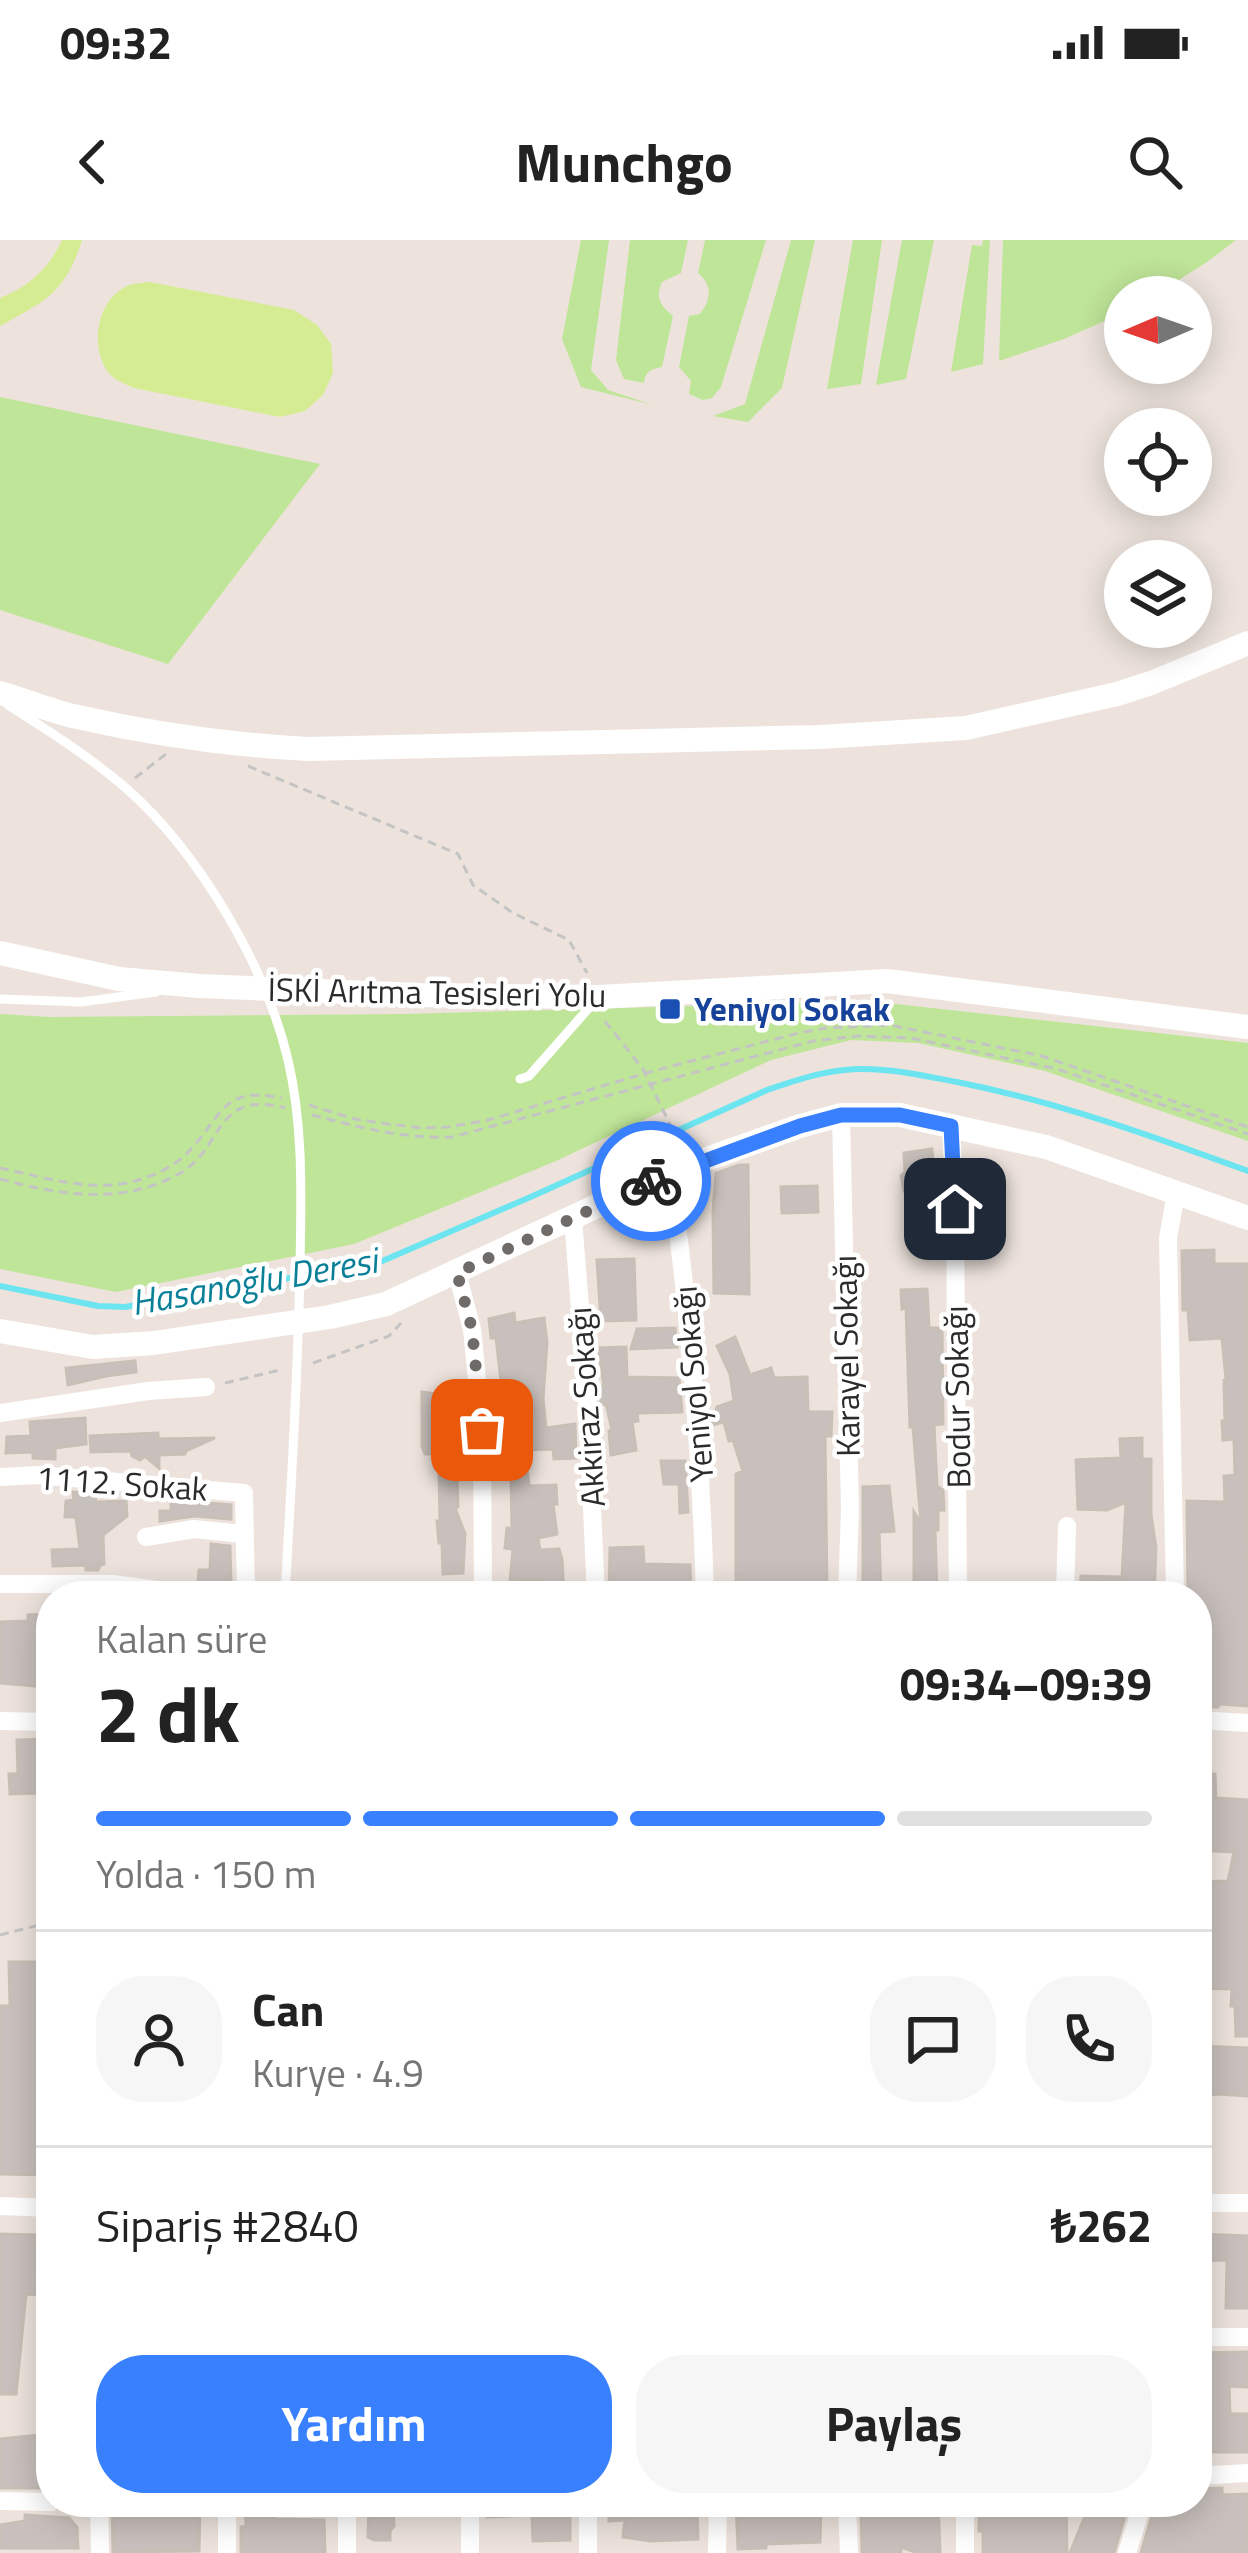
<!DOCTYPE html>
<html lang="tr">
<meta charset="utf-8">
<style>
body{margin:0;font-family:"Titillium Web",sans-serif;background:#f6f6f6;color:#222;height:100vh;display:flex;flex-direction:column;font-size:45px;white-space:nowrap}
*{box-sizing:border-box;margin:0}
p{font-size:39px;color:#767676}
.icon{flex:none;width:66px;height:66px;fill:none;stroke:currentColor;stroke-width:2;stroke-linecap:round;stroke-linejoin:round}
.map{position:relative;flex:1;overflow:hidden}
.panel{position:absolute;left:36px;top:1341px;width:1176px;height:936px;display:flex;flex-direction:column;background:#fff;border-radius:48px;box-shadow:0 6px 30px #0003}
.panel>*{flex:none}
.needle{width:78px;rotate:268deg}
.buttons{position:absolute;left:1104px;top:36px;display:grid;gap:24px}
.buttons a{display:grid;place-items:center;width:108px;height:108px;border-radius:50%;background:#fff;box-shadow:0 6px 30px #0003;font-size:60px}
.pin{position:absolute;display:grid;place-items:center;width:102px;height:102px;color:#fff;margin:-51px;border-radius:24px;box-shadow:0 6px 18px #0006}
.courier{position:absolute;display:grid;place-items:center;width:120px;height:120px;margin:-60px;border:9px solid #3980fe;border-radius:50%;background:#fff;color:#222;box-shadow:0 3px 15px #0007}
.overview em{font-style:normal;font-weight:700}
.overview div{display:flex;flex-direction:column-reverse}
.overview{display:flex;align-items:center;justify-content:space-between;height:204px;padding:0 60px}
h1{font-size:78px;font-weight:700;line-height:90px}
.bar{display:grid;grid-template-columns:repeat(4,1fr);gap:18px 12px;align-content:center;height:144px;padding:0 60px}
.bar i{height:15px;border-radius:9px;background:#e0e0e0}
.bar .on{background:#3980fe}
.bar p{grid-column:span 4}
.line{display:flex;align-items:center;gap:30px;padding:0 60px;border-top:3px solid #e0e0e0}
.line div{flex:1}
.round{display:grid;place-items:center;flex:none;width:126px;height:126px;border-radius:48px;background:#f6f6f6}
.action{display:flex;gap:24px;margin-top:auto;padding:24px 60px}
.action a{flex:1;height:138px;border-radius:48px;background:#3980fe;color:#fff;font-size:48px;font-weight:700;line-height:138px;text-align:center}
.action a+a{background:#f6f6f6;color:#222}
.status{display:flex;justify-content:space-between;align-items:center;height:84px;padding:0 60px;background:#fff;direction:ltr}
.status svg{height:33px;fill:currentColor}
header{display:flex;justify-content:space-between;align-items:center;height:156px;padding:0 60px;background:#fff;font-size:54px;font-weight:700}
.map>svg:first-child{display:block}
.green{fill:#bfe598}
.pitch{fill:#d6ec93}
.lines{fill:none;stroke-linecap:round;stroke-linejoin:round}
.stream{stroke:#6de5f1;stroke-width:6}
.building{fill:#c8c0bc;stroke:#c8bfb6;stroke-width:3}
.path{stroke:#c4c4c4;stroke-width:3;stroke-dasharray:9 6;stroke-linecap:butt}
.service{stroke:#fff;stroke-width:9}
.minor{stroke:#fff;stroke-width:18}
.tertiary{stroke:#fff;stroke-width:24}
.done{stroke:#6f6b69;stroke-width:12;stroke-dasharray:0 21.6}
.route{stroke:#3980fe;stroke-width:15}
.transit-dot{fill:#1a4fb4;stroke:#fff;stroke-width:4.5}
.labels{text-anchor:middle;stroke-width:9;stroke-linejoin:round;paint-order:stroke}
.street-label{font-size:33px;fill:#2b2b2b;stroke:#fff}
.transit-label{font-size:33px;font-weight:bold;fill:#164399;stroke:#fff;text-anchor:start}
.water-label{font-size:36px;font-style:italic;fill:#0a8098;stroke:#fff}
</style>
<div class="status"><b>09:32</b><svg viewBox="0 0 49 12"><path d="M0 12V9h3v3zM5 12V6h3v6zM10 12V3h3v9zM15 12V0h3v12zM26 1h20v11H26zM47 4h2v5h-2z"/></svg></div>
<header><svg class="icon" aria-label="back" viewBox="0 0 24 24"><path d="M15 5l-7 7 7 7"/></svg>Munchgo<svg class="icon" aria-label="search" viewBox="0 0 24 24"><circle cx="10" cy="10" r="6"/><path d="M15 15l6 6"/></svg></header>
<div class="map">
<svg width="1248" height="2313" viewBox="0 0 1248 2313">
<rect width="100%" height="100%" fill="#ede3dc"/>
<path class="green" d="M581,0h28l-18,130 17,20 45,15 -72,-18 -19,-48z
M630,0h58l-7,33 -19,9c-7,16 -2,23 11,34l-11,51c-10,2 -17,4 -18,16l-20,-4 -8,-19z
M705,0h61l-45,147 -9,11 -9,2 -14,-6 2,-13 -12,-14 10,-51 11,-2c11,-14 13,-29 -2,-41z
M791,0h24l-33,148 -34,34 -35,-6 32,-12z
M853,0h29l-21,144 -34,5z
M902,0h32l-28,139 -30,6z
M983,0h7l-7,124 -32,8 21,-127 10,1z
M1003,0h233l-29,22 -55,35h-27v15l-61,27 -65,22z
M0,157l320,67 -152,200 -168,-54z
M869,761l379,42v98l-203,-70 -127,-28 -67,-3 -80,20 -215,101 -202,83 -238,48 -116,-23v-255l49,3 358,-3z"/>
<path class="pitch" d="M62,0h20c-17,54 -37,61 -82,86v-28c29,-11 49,-30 62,-58z
M150,42l144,28 23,15 14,19 2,29 -10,22 -18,16 -25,6 -146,-29c-9,-4 -20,-8 -26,-16 -19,-26 -11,-75 22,-87 6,-2 13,-2 20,-3z"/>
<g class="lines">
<path class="stream" d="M0,1046l98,20 27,1 255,-45 155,-67 232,-105c30,-10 58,-20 90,-21 34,-1 67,7 100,13 101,20 195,54 291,89"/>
</g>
<path class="building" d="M932,909l3,37 -31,5 -3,-15 4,-4 -1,-19z
M739,925h9l1,129 -35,-1 -1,-82 3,-38z
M817,946l1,26 -36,1 -1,-26z
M1214,1010v14h33l1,442 -29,-2 -1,3h-21v-111h-9l-1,-95 38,1 -1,-26 11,-1 -1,-36 -11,1 -1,-19h3l-1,-41 2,-1 -4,-41 -32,2 -2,-30h-5l-1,-59z
M634,1019l2,61 -35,1 -4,-61z
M927,1049l2,39h13l1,96 -9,1 3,61 6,4 1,20h-6v20h-3l2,66h-23v-84l7,12 -8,-97h-3l-4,-119 -4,1 -1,-19z
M514,1073l1,10 29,-5 3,24 -4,57 3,29 29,-4 1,34 -22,1 -1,-10 -28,1 4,36 27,-1 1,19h-4l4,30 -19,4 2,12 19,-1 3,10 2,37h-22v-16l-32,1 3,-32 -8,-1 2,-20 5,1 -1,-53 3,-4v-29h-5l-1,-28 -14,2v-19h9l-7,-60h-5l-2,-19z
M675,1088l2,19 -46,2 6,-20z
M735,1097l15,38 21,-7 3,10 33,-1 1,35h24l-1,24h-6l2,158 -91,2v-122l7,-3 -10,-31 -4,1 -5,-19 -12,3 5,-18 17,-6 -4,-27 -13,-28z
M626,1107l1,30 52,1 3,34 -45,1 1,8 -6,1 4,28 -25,5 -2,-24 3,-1 -6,-26 -5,1 -1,-19h4l-6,-38z
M135,1121l1,11 -30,4 -38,9 -2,-17z
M422,1152l14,2 1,60h-12l-3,-8z
M85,1178l1,26 -31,4v11l-22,-1v-6l-27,1 1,-16 24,-1 -1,-14z
M158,1193v6l57,-1 -29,13 -1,3 -26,1v13l-14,-12 -5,4 -8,-4 -1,-5 -40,1 -1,-16z
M1142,1198v21h9v56l5,33 -2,48h-74l1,-20 41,1 4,-75 -19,8 -29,-1 -2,-49 45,-2 -1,-19z
M661,1221h24l3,51 -8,1 -1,-29h-15z
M441,1230l2,5h14l1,32 -3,1 10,26 -2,39 -20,1 -1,-31h-3l-2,-22h3l-1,-50z
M889,1246l5,45 -15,1 2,64h-18v-109z
M73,1252l22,2 1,8 30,-1 1,15 -24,19 1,29 -4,1 -2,5h-12v-5l-33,1 -1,-16 28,-1 -4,-32h-11l1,-16 8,-1z
M171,1260l60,5v14l-36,-3 -35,5v-10h11z
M211,1304l19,2 1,41 -18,1 -15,-6 1,-12h11z
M643,1307l1,17 46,1 1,31h-82l1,-48z
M51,1374v62h-14v10l-37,-3v-61l28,-1v-6z
M51,1499v50h-14l1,4 -28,1 -1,-20h9l-1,-34z
M1215,1534l1,24 32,2v236h-12l-1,-30h-4l1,-17 -35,-1v-106l31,-1 6,-29 -37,-2v-75z
M9,1722h42v213l-51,-1v-168h10z
M1197,1806l51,2v48l-30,-2 -21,3z
M0,1994l35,1 2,39 14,-1v23l-25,-2 -10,100h-16z
M1197,1994l51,2v72h-22l1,-48 -30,1z
M1248,2112v35l-19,-1 1,28h18v38h-51v-99z
M51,2194v54h-51v-49z
M1222,2248v7l26,-1v59h-107l15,-51h42v-13z
M112,2262h88l-1,49 -86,1z
M245,2262h30v17l49,1 1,33h-84v-26l5,-1z
M372,2262h17v4h4l1,20 -4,5v9h-16l-6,-3 1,-32z
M570,2262v38l-37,1 -1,-26 -45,2v-14z
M609,2262h81v7h7l1,30 -47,2 -28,-4 2,-17 -16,1z
M736,2262h85l-1,40 -54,2v4l-28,1z
M861,2262h77l2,50 -22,1 -17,-6v6h-39z
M979,2262h87l1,51h-84v-22h-4z
M1108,2262h21l-15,51h-44l20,-49 16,4z
M25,2275l44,3 8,9 1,21h-78v-23l25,-4z"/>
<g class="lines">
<path class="path" d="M248,526l210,88 15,31 40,28 56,27 18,33
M135,538l31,-24
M605,781l38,48 37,76
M309,865l46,14 33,5 34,4 26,-1 40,-7 165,-49 146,-38 26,-5 65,-3 152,31 206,71
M312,875c46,12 92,24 140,22l361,-96 45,-5 53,2 146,31 191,65
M0,928c48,10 99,28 147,9 18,-6 34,-16 46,-30 32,-37 31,-60 89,-49
M0,939c59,16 119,26 175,-3 51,-25 36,-87 110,-68
M313,1123l76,-27 12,-13
M225,1143l55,-13
M0,1695l51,-13"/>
<path class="service" d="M8,465c41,26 82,52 119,84 72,64 139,177 161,271 16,68 13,139 12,208 -2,110 -9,219 -15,328
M0,759l81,3 75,-10
M520,839l9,-3 66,-75"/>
<path class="minor" d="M841,875l9,394 -3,87
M951,886l4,83 3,387
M670,932c20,141 31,282 35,424
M573,978l14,181 9,197
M457,1033l15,56 10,102 1,165
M0,1173l148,-22 58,-4
M0,1237l38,-2 206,18 2,103
M146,1297l48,-8 49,5
M0,1344h112l91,12
M1065,1356l2,-70
M1175,1356l-7,-358 8,-45
M1197,1480l51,3
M0,1481l51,1
M1197,1963h51
M0,1966l51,2
M1197,2097h51
M1197,2236l51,-3
M0,2261l51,1
M72,2262h27
M99,2262l1,51
M227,2262v51
M347,2262v51
M470,2262v51
M847,2262l2,51
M965,2262v51
M588,2313v-51
M717,2313l1,-51
M1127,2313l16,-51"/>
<path class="tertiary" d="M0,453c24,7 48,17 73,23 79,18 154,29 235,33l512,-12 146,-9 151,-34 34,-11 97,-40
M0,713l119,26 80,7 219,9 181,2 288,-16 361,46
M0,1091l93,16 61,-4 176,-26 56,-13 284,-132 130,-46 41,-11h59l146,32 202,71"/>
</g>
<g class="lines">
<path class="done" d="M482,1190l-10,-101 -15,-56 194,-92"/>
<path class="route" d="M651,941l149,-55 41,-11h59l51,11 4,83"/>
</g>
<rect class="transit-dot" x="658" y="757" width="24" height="24" rx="6"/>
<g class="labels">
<g class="street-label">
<text transform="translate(437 752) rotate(1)" y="12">İSKİ Arıtma Tesisleri Yolu</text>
<text transform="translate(846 1116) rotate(-91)" y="12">Karayel Sokağı</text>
<text transform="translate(693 1144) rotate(-95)" y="12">Yeniyol Sokağı</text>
<text transform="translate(957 1157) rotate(-91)" y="12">Bodur Sokağı</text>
<text transform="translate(586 1167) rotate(-94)" y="12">Akkiraz Sokağı</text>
<text transform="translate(122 1243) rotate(4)" y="12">1112. Sokak</text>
</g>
<g class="transit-label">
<text x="694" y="781">Yeniyol Sokak</text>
</g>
<g class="water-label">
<text transform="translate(254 1041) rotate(-10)" y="13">Hasanoğlu Deresi</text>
</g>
</g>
</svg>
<div class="buttons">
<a><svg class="needle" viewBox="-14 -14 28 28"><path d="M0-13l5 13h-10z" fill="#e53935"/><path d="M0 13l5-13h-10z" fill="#767676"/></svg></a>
<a><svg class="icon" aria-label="locate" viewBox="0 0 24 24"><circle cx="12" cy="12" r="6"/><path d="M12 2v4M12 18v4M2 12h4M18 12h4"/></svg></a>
<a><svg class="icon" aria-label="layers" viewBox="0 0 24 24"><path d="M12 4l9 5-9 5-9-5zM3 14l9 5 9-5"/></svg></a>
</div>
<div class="pin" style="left:482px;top:1190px;background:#ea580c"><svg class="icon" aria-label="bag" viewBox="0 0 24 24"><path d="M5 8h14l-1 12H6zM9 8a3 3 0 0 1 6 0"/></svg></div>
<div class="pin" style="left:955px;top:969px;background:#1f2937"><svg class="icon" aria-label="home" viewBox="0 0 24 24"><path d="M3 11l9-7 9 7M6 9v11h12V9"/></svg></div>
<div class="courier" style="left:651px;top:941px"><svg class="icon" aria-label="bike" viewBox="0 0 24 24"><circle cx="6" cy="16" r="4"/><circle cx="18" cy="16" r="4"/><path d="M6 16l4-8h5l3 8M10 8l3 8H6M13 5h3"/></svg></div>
<section class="panel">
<div class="overview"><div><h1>2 dk</h1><p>Kalan süre</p></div><em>09:34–09:39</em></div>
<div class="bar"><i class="on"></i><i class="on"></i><i class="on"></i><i></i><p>Yolda · 150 m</p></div>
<div class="line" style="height:216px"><a class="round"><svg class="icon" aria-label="person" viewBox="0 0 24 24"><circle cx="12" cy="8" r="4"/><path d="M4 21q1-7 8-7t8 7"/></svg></a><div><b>Can</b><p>Kurye · 4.9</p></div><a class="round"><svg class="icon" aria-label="chat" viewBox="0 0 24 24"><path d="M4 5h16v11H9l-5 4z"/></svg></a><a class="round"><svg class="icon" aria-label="phone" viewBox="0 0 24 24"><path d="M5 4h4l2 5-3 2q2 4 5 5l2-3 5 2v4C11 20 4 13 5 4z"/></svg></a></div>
<div class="line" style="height:156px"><div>Sipariş #2840</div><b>₺262</b></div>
<div class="action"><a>Yardım</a><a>Paylaş</a></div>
</section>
</div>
